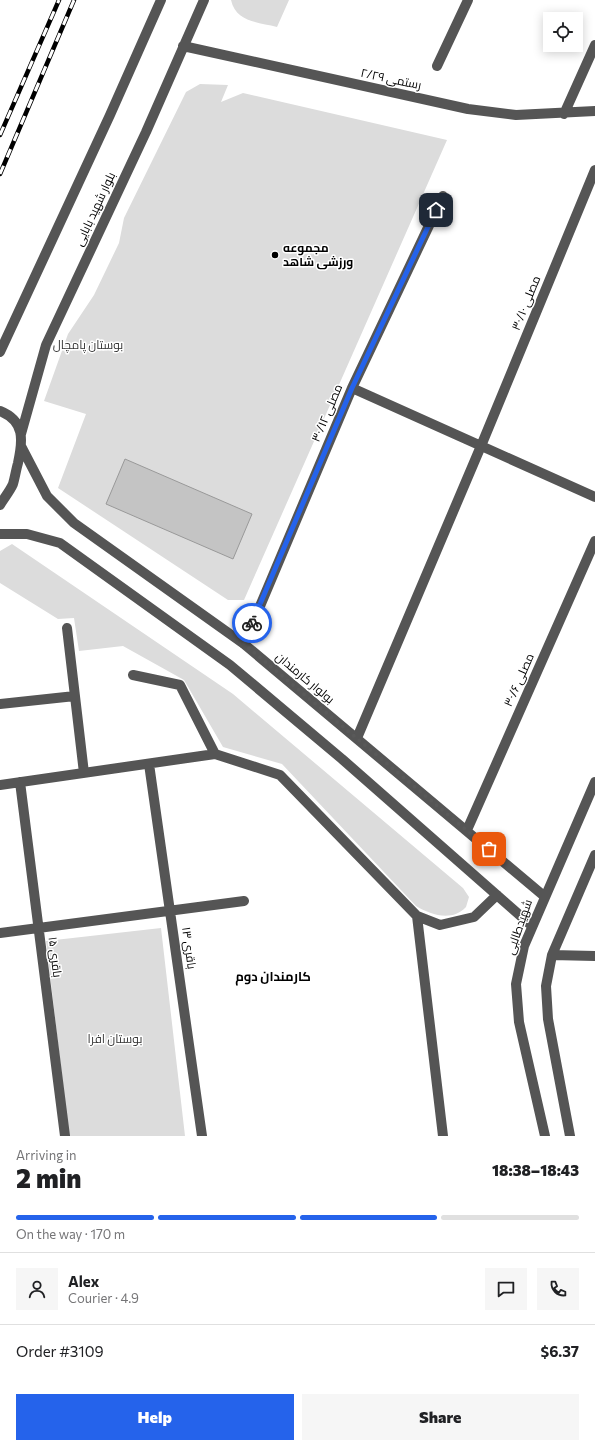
<!DOCTYPE html>
<meta charset="utf-8">
<style>
body{margin:0;font-family:Commissioner,Cairo,sans-serif;background:#f6f6f6;color:#202124;height:100vh;display:flex;flex-direction:column;font-size:15px;white-space:nowrap}
*{box-sizing:border-box;margin:0}
p{font-size:13px;color:#757577}
.icon{flex:none;width:22px;height:22px;fill:none;stroke:currentColor;stroke-width:2;stroke-linecap:round;stroke-linejoin:round}
.map{position:relative;height:1136px;overflow:hidden}
.panel{display:flex;flex-direction:column;background:#fff;flex:1}
.panel>*{flex:none}
.fabs{position:absolute;left:543px;top:12px;display:grid;gap:8px}
.fabs a{display:grid;place-items:center;width:40px;height:40px;border-radius:0px;background:#fff;box-shadow:0 2px 10px #0003;font-size:20px}
.pin{position:absolute;display:grid;place-items:center;width:34px;height:34px;color:#fff;margin:-17px;border-radius:8px;box-shadow:0 2px 6px #0006}
.courier{position:absolute;display:grid;place-items:center;width:40px;height:40px;margin:-20px;border:3px solid #2563eb;border-radius:50%;background:#fff;color:#222;box-shadow:0 1px 5px #0007}
.headline em{font-style:normal;font-weight:800}
.headline div{display:flex;flex-direction:column-reverse}
.headline{display:flex;align-items:center;justify-content:space-between;height:68px;padding:0 16px}
h1{font-size:26px;font-weight:800;line-height:30px}
.bar{display:grid;grid-template-columns:repeat(4,1fr);gap:6px 4px;align-content:center;height:48px;padding:0 16px}
.bar i{height:5px;border-radius:3px;background:#e0e0e0}
.bar .on{background:#2563eb}
.bar p{grid-column:span 4}
.line{display:flex;align-items:center;gap:10px;padding:0 16px;border-top:1px solid #e0e0e0}
.line div{flex:1}
.round{display:grid;place-items:center;flex:none;width:42px;height:42px;border-radius:0px;background:#f6f6f6}
.cta{display:flex;gap:8px;margin-top:auto;padding:8px 16px}
.cta a{flex:1;height:46px;border-radius:0px;background:#2563eb;color:#fff;font-size:16px;font-weight:800;line-height:46px;text-align:center}
.cta a+a{background:#f6f6f6;color:#202124}
.map>svg:first-child{display:block}
.green{fill:#dcdcdc}
.building{fill:#c4c4c4;stroke:#999}
.lines{fill:none;stroke-linecap:round;stroke-linejoin:round}
.minor{stroke:#555;stroke-width:10}
.rail-casing{stroke:#000;stroke-width:4.5}
.rail{stroke:#fff;stroke-width:3;stroke-dasharray:9;stroke-linecap:butt}
.done{stroke:#595959;stroke-width:4;stroke-dasharray:0 7.2}
.route{stroke:#2563eb;stroke-width:5}
.poi-dot{fill:#000;stroke:#fff;stroke-width:1.5}
.labels{text-anchor:middle;stroke-width:3;stroke-linejoin:round;paint-order:stroke}
.street-label{font-size:12px;fill:#000;stroke:#fff}
.poi-label{font-size:12px;font-weight:bold;fill:#000;stroke:#fff;text-anchor:start}
.park-label{font-size:12px;fill:#333;stroke:#fff}
.neighbourhood-label{font-size:13px;font-weight:bold;fill:#000;stroke:#fff}
</style>
<div class="map">
<svg width="595" height="1136" viewBox="0 0 595 1136">
<rect width="100%" height="100%" fill="#fff"/>
<path class="green" d="M231,0h58l-12,27c-20,-5 -41,-5 -46,-27z
M200,84l28,1 -7,17 22,-9 204,47 -203,460h-16l-170,-112 28,-74 -42,-13 24,-67 26,-39 25,-52 5,-25 62,-126z
M12,544l221,150 230,194 6,9 -3,10c-14,15 -35,8 -50,-1l-134,-142 -59,-17 -39,-67 -61,-34 -44,5 -5,-33 -16,1 -58,-36v-32z
M161,928l24,208h-116l-23,-195z"/>
<path class="building" d="M125,459l127,55 -19,45 -127,-55z"/>
<g class="lines">
<path class="minor" d="M183,46l285,63 48,6 79,-4
M437,66l31,-66
M564,114l31,-69
M0,352l110,-237 51,-115
M352,388l243,109
M0,411c25,10 23,29 18,52 -2,7 -3,14 -5,21 -3,7 -9,14 -13,21
M21,434l25,-89 100,-213 58,-132
M21,446l26,50 27,27 170,121 300,252
M0,534h27l33,9 170,122 112,94 190,167
M67,628l17,145
M244,644l108,-256 91,-192
M133,675l47,10 35,69 65,21 137,141 23,9 34,-8 23,-22
M0,704l75,-8
M357,738l124,-292 114,-276
M149,764l53,372
M20,782l45,354
M0,785l215,-31
M467,830l128,-289
M417,916l26,220
M0,933l244,-32
M552,955l43,1
M545,1136l-26,-114 -3,-38 8,-38 71,-164
M570,1136l-22,-117 -2,-33 6,-31 43,-100"/>
<g class="rail-casing">
<path id="rail" d="M0,135l59,-135
M0,174l74,-174"/>
</g>
<use href="#rail" class="rail"/>
</g>
<g class="lines">
<path class="done" d="M252,623l-8,21 245,205"/>
<path class="route" d="M252,623l100,-235 84,-178"/>
</g>
<circle class="poi-dot" cx="275" cy="255" r="4"/>
<g class="labels">
<g class="street-label">
<text transform="translate(391 79) rotate(12)" y="4">رستمی ۲/۲۹</text>
<text transform="translate(95 209) rotate(-65)" y="4">بلوار شهید بابایی</text>
<text transform="translate(526 303) rotate(-68)" y="4">مصلی ۳۰/۱۰</text>
<text transform="translate(327 413) rotate(-67)" y="4">مصلی ۳۰/۱۲</text>
<text transform="translate(305 678) rotate(40)" y="4">بولوار کارمندان</text>
<text transform="translate(519 680) rotate(-66)" y="4">مصلی ۳۰/۶</text>
<text transform="translate(519 927) rotate(-71)" y="4">شهیدطالبی</text>
<text transform="translate(189 948) rotate(82)" y="4">باقری ۱۳</text>
<text transform="translate(55 957) rotate(83)" y="4">باقری ۱۵</text>
</g>
<g class="poi-label">
<text x="283" y="252">مجموعه<tspan x="283" dy="14">ورزشی شاهد</tspan></text>
</g>
<g class="park-label">
<text x="88" y="349">بوستان پامچال</text>
<text x="115" y="1043">بوستان افرا</text>
</g>
<g class="neighbourhood-label">
<text x="273" y="981">کارمندان دوم</text>
</g>
</g>
</svg>
<div class="fabs">
<a><svg class="icon" aria-label="locate" viewBox="0 0 24 24"><circle cx="12" cy="12" r="6"/><path d="M12 2v4M12 18v4M2 12h4M18 12h4"/></svg></a>
</div>
<div class="pin" style="left:489px;top:849px;background:#ea580c"><svg class="icon" aria-label="bag" viewBox="0 0 24 24"><path d="M5 8h14l-1 12H6zM9 8a3 3 0 0 1 6 0"/></svg></div>
<div class="pin" style="left:436px;top:210px;background:#1f2937"><svg class="icon" aria-label="home" viewBox="0 0 24 24"><path d="M3 11l9-7 9 7M6 9v11h12V9"/></svg></div>
<div class="courier" style="left:252px;top:623px"><svg class="icon" aria-label="bike" viewBox="0 0 24 24"><circle cx="6" cy="16" r="4"/><circle cx="18" cy="16" r="4"/><path d="M6 16l4-8h5l3 8M10 8l3 8H6M13 5h3"/></svg></div>
</div>
<section class="panel">
<div class="headline"><div><h1>2 min</h1><p>Arriving in</p></div><em>18:38–18:43</em></div>
<div class="bar"><i class="on"></i><i class="on"></i><i class="on"></i><i></i><p>On the way · 170 m</p></div>
<div class="line" style="height:72px"><a class="round"><svg class="icon" aria-label="person" viewBox="0 0 24 24"><circle cx="12" cy="8" r="4"/><path d="M4 21q1-7 8-7t8 7"/></svg></a><div><b>Alex</b><p>Courier · 4.9</p></div><a class="round"><svg class="icon" aria-label="chat" viewBox="0 0 24 24"><path d="M4 5h16v11H9l-5 4z"/></svg></a><a class="round"><svg class="icon" aria-label="phone" viewBox="0 0 24 24"><path d="M5 4h4l2 5-3 2q2 4 5 5l2-3 5 2v4C11 20 4 13 5 4z"/></svg></a></div>
<div class="line" style="height:52px"><div>Order #3109</div><b>$6.37</b></div>
<div class="cta"><a>Help</a><a>Share</a></div>
</section>
